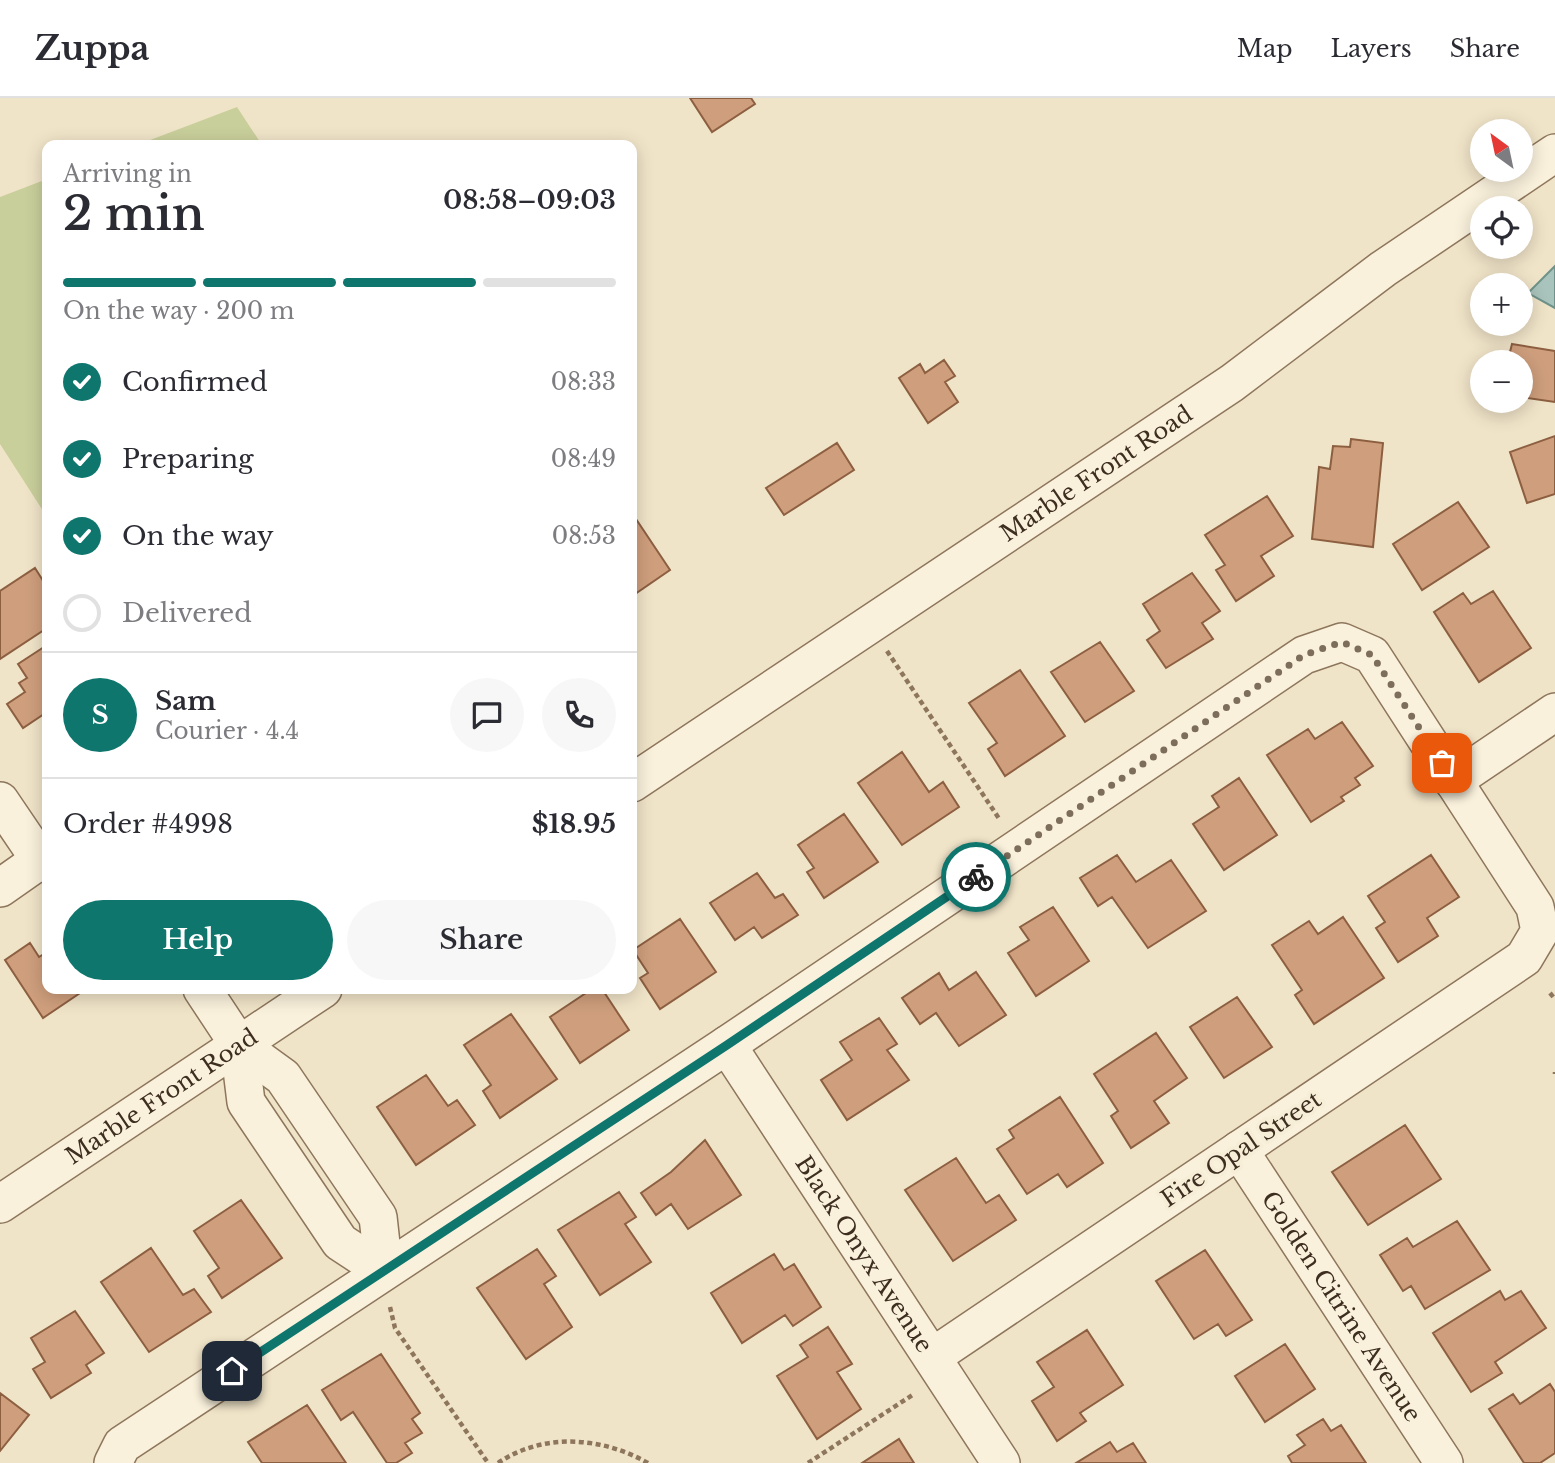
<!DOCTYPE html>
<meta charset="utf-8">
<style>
body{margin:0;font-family:"Libre Baskerville",serif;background:#f7f7f7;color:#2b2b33;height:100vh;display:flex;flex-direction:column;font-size:26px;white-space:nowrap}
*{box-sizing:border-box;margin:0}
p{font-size:23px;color:#7c7c81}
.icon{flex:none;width:38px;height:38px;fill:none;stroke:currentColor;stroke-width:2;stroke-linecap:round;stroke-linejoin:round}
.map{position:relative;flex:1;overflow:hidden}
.details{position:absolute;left:42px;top:42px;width:595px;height:854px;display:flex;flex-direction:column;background:#fff;border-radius:14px;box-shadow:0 4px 18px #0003}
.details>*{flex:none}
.needle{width:46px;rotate:327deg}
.tools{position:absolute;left:1470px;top:21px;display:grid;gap:14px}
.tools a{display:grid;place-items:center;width:63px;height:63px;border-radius:50%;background:#fff;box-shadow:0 4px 18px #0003;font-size:35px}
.pin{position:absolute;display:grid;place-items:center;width:60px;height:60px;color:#fff;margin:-30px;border-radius:14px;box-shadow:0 4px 10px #0006}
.courier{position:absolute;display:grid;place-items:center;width:70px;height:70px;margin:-35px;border:5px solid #0f766e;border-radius:50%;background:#fff;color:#222;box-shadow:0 2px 9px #0007}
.head em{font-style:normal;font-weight:600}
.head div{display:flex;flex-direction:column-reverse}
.head{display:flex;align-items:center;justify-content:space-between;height:119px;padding:0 21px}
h1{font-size:46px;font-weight:600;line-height:52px}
.bar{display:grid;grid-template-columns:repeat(4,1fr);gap:10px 7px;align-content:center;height:84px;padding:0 21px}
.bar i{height:9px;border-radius:5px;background:#e1e1e2}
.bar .selected{background:#0f766e}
.bar p{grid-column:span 4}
.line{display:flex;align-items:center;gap:18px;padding:0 21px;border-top:2px solid #e1e1e2}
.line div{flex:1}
.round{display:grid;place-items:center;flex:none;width:74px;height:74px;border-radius:37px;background:#f7f7f7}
ol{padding:0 21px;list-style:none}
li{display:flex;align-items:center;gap:21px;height:77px}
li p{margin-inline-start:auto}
li .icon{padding:7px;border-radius:50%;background:#0f766e;color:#fff;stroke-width:4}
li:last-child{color:#7c7c81}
li i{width:38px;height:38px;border:4px solid #e1e1e2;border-radius:50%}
.action{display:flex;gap:14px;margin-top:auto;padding:14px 21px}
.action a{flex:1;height:80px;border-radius:42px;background:#0f766e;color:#fff;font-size:28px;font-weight:600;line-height:80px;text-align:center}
.action a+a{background:#f7f7f7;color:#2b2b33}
header{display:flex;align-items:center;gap:42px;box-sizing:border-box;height:98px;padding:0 35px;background:#fff;border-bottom:2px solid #e1e1e2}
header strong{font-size:33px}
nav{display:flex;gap:38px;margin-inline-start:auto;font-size:24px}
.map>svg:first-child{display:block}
.green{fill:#c9cf9b}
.water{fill:#a9c4bc;stroke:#6f938a;stroke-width:2}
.building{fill:#cf9f7d;stroke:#8d5f41;stroke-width:2}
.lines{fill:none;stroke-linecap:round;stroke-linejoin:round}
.minor-casing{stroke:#8d765c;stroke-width:40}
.path{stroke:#8d765c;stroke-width:4.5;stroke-dasharray:5 3.5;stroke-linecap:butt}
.minor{stroke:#faf1dc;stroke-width:37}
.done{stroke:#7c6e5b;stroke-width:7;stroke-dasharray:0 12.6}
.route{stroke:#0f766e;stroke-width:9}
.labels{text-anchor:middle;stroke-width:7;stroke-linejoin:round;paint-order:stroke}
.street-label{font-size:23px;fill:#3d2e20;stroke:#f7eed8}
</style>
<header>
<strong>Zuppa</strong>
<nav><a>Map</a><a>Layers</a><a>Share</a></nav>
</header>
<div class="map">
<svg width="1555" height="1365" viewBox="0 0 1555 1365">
<rect width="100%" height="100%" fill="#f0e4c8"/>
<path class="green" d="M237,9l25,38h-125z
M47,81v338l-47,-73v-247z"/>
<path class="water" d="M1555,168v42l-27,-15z"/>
<path class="building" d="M690,0h61l4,6 -43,28z
M1512,246l43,7v51l-34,-5v-35h-33l1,-7 20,1z
M944,262l11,16 -10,6 13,20 -30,21 -29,-45 21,-14 5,9z
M1555,338v58l-28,9 -17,-51z
M1351,341l32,4 -10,104 -61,-8 7,-72 11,2 3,-23 17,1z
M837,345l17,27 -70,45 -18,-27z
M1267,398l26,40 -32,20 13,20 -38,25 -20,-31 9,-5 -20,-30z
M1458,404l31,45 -67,43 -29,-46z
M632,415l38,57 -35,24 -3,-5z
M35,470l12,19v41l-47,31v-68z
M1192,475l28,38 -18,12 11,16 -47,29 -19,-28 13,-9 -17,-27z
M1493,493l38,57 -52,34 -45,-70 29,-19 8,11z
M1100,544l34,49 -49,31 -34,-50z
M47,547v67l-24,16 -16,-24 18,-12 -6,-9 8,-5 -9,-14z
M1020,572l45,66 -60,40 -17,-27 9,-6 -28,-40z
M1342,624l31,44 -18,12 5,7 -19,12 3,4 -33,21 -44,-67 41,-26 7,10z
M902,654l27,40 14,-10 16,25 -57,38 -44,-62z
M1239,680l38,57 -53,35 -31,-46 26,-17 -7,-11z
M844,716l34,48 -54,36 -17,-26 7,-4 -16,-23z
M1117,757l19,27 35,-22 35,51 -58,37 -36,-51 -14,9 -18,-28z
M1431,757l28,42 -32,21 11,18 -40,26 -22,-34 9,-6 -17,-26z
M757,775l18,25 8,-4 15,21 -36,23 -8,-11 -19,13 -25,-37z
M1053,809l36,54 -53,35 -28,-43 21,-13 -9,-13z
M1343,819l41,61 -70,46 -19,-29 7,-5 -30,-45 37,-24 9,13z
M680,821l36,53 -56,37 -20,-31 8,-5 -15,-23z
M30,845l9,14 8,-5v37h39l-43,29 -38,-58z
M976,874l30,43 -47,31 -23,-33 -16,11 -18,-26 37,-25 10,17z
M592,891h10l27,41 -49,33 -30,-46z
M1237,899l35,50 -48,31 -34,-51z
M511,916l46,65 -57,39 -17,-27 8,-6 -27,-40z
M879,920l18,26 -10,6 22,30 -62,40 -26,-40 31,-20 -12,-18z
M1156,935l31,45 -33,23 15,22 -38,25 -20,-32 7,-5 -24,-37z
M426,977l22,31 9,-6 18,25 -59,40 -39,-58z
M1060,999l43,66 -36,24 -9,-13 -31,20 -30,-45 17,-11 -5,-8z
M1405,1027l36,54 -73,46 -36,-53z
M705,1042l36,55 -53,34 -17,-25 -15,11 -15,-22 30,-21z
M956,1060l30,45 13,-8 17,25 -63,41 -48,-71z
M619,1094l17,25 -11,7 26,38 -51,33 -42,-65z
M241,1102l41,58 -60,40 -14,-22 11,-8 -25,-37z
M1457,1123l33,49 -65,39 -14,-23 -8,5 -23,-36 27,-17 6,9z
M151,1150l32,47 11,-6 17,23 -62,40 -48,-70z
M537,1151l19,27 -12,8 28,43 -46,32 -49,-71z
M1205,1152l47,70 -26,16 -8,-12 -24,15 -38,-58z
M774,1156l10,16 10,-6 27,43 -28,19 -8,-11 -43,28 -31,-50z
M1500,1193l5,9 16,-9 25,37 -51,34 7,11 -31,19 -38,-59z
M75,1213l29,42 -18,12 5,8 -40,25 -18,-29 12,-7 -14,-24z
M828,1229l24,37 -15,8 24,37 -44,30 -40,-63 31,-19 -8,-12z
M1087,1232l36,55 -43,28 6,8 -29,20 -25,-40 22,-14 -17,-25z
M1285,1246l30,45 -50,33 -30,-46z
M381,1256l39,59 -8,6 10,14 -17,10 7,10 -16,10h-9l-34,-51 -12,8 -19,-30z
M1550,1286l5,8v61l-15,10h-16l-35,-54 24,-15 7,10z
M0,1295l29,22 -29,36z
M307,1307l39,58h-84l-14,-21z
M1323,1321l8,12 10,-6 25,38h-74l-4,-7 17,-11 -8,-10z
M899,1341l15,24h-52z
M1110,1344l7,10 16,-9 13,20h-70z"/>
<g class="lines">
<g class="minor-casing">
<g id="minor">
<path d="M1453,683l102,-69"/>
<path id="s1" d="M632,685l600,-400 151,-114 172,-116"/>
<path d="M0,703l40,59 7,4"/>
<path d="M0,790l40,-28"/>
<path d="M202,891l37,56 44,32 95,140 6,54"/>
<path d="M239,947l7,57 94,140 44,29"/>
<path id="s2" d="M727,947l274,418"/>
<path id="s3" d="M1239,1052l205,313"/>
<path id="s4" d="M0,1106l323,-215"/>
<path d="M113,1365l9,-18 605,-400 577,-390 38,-13 30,13 163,252 5,24 -16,27 -592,399"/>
</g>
</g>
<path class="path" d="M887,553l113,169
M1550,895l5,6
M1555,974v2
M390,1209l5,21 93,135
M498,1365c46,-31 104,-26 150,0
M808,1365l106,-69"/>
<use href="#minor" class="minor"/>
</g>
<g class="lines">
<path class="done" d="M976,779l328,-222 38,-13 30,13 70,108"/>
<path class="route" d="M232,1273l495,-326 249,-168"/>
</g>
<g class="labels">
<g class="street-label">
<text dy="8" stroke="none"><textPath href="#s1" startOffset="558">Marble Front Road</textPath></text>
<text dy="8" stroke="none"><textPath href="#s4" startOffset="194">Marble Front Road</textPath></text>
<text transform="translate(1241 1051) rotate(-34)" y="8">Fire Opal Street</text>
<text dy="8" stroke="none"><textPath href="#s2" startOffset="250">Black Onyx Avenue</textPath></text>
<text dy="8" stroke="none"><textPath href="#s3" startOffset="187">Golden Citrine Avenue</textPath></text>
</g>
</g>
</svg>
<div class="tools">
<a><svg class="needle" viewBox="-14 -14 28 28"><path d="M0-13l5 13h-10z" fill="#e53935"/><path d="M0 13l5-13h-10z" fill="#7c7c81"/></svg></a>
<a><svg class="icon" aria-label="locate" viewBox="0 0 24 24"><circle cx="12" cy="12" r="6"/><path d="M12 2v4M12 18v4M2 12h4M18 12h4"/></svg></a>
<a>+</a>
<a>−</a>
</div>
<div class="pin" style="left:1442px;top:665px;background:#ea580c"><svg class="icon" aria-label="bag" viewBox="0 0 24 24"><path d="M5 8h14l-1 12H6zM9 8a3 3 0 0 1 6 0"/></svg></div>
<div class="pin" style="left:232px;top:1273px;background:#1f2937"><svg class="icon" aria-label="home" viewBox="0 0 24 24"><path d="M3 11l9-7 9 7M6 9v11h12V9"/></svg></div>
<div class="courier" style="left:976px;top:779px"><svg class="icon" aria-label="bike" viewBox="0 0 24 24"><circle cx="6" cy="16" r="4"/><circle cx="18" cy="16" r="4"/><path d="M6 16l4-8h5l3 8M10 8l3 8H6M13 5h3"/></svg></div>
<section class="details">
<div class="head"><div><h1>2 min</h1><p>Arriving in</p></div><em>08:58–09:03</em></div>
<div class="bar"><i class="selected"></i><i class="selected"></i><i class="selected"></i><i></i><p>On the way · 200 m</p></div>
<ol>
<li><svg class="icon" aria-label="check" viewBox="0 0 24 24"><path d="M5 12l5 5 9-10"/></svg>Confirmed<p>08:33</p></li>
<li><svg class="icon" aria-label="check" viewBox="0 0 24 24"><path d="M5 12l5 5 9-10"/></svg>Preparing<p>08:49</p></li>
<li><svg class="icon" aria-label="check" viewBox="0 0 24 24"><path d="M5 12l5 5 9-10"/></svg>On the way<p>08:53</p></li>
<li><i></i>Delivered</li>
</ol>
<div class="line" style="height:126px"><b class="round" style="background:#0f766e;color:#fff">S</b><div><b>Sam</b><p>Courier · 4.4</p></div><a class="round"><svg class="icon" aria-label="chat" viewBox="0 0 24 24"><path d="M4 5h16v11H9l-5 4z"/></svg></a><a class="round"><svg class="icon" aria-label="phone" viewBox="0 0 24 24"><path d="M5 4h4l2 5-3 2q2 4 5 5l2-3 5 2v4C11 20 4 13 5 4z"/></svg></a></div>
<div class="line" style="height:91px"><div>Order #4998</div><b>$18.95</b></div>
<div class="action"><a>Help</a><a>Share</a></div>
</section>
</div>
